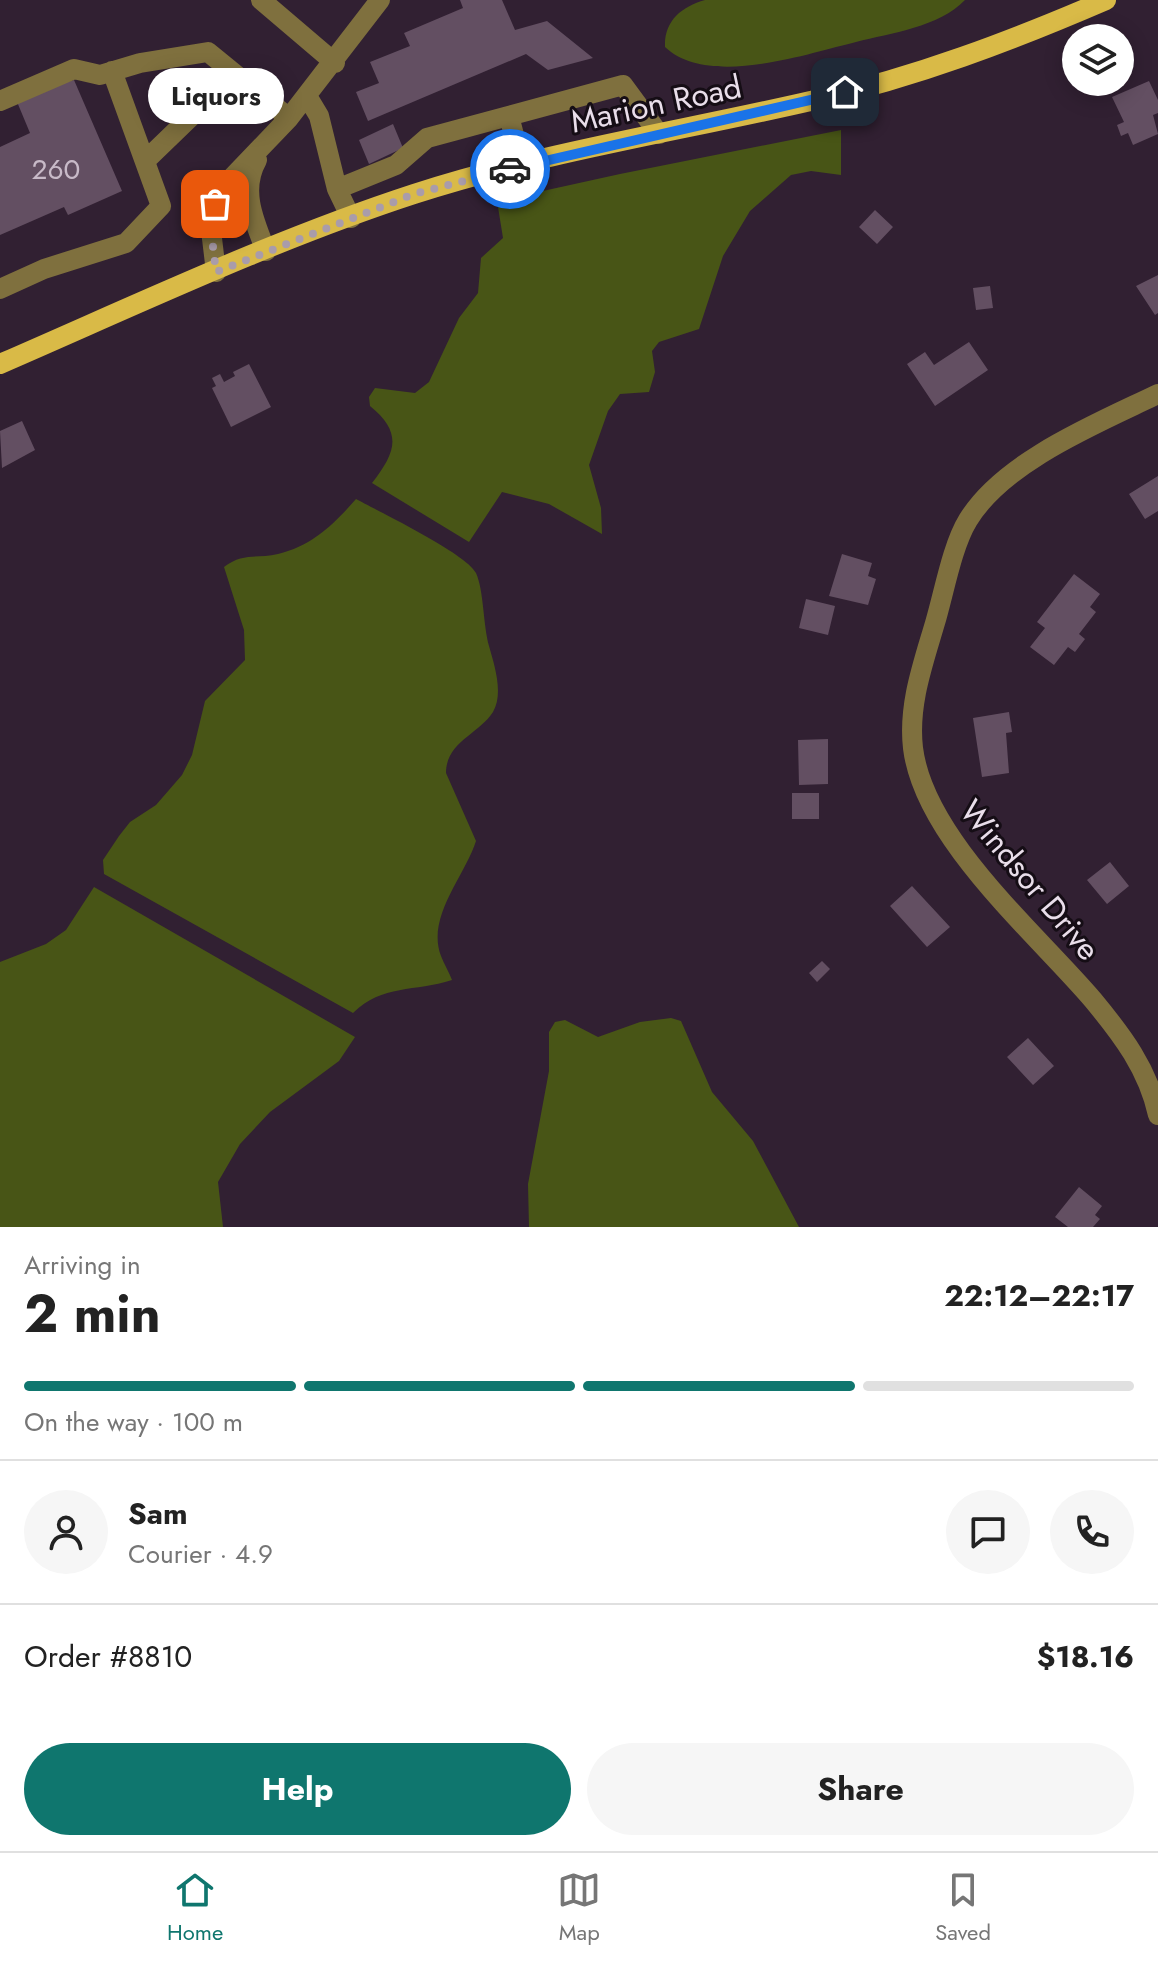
<!DOCTYPE html>
<meta charset="utf-8">
<style>
body{margin:0;font-family:Jost,sans-serif;background:#f6f6f6;color:#222;height:100vh;display:flex;flex-direction:column;font-size:30px;white-space:nowrap}
*{box-sizing:border-box;margin:0}
p{font-size:26px;color:#767676}
.icon{flex:none;width:44px;height:44px;fill:none;stroke:currentColor;stroke-width:2;stroke-linecap:round;stroke-linejoin:round}
.map{position:relative;height:1227px;overflow:hidden}
.drawer{display:flex;flex-direction:column;background:#fff;flex:1}
.drawer>*{flex:none}
.buttons{position:absolute;left:1062px;top:24px;display:grid;gap:16px}
.buttons a{display:grid;place-items:center;width:72px;height:72px;border-radius:50%;background:#fff;box-shadow:0 4px 20px #0003;font-size:40px}
.pin{position:absolute;display:grid;place-items:center;width:68px;height:68px;color:#fff;margin:-34px;border-radius:16px;box-shadow:0 4px 12px #0006}
.courier{position:absolute;display:grid;place-items:center;width:80px;height:80px;margin:-40px;border:6px solid #1a73e8;border-radius:50%;background:#fff;color:#222;box-shadow:0 2px 10px #0007}
.bubble{position:absolute;height:56px;border-radius:28px;background:#fff;box-shadow:0 4px 20px #0003;font-size:26px;font-weight:700;line-height:56px;text-align:center}
.overview em{font-style:normal;font-weight:700}
.overview div{display:flex;flex-direction:column-reverse}
.overview{display:flex;align-items:center;justify-content:space-between;height:136px;padding:0 24px}
h1{font-size:52px;font-weight:700;line-height:60px}
.bar{display:grid;grid-template-columns:repeat(4,1fr);gap:12px 8px;align-content:center;height:96px;padding:0 24px}
.bar i{height:10px;border-radius:6px;background:#e0e0e0}
.bar .active{background:#0f766e}
.bar p{grid-column:span 4}
.line{display:flex;align-items:center;gap:20px;padding:0 24px;border-top:2px solid #e0e0e0}
.line div{flex:1}
.round{display:grid;place-items:center;flex:none;width:84px;height:84px;border-radius:42px;background:#f6f6f6}
.cta{display:flex;gap:16px;margin-top:auto;padding:16px 24px}
.cta a{flex:1;height:92px;border-radius:48px;background:#0f766e;color:#fff;font-size:32px;font-weight:700;line-height:92px;text-align:center}
.cta a+a{background:#f6f6f6;color:#222}
.menu{display:flex;justify-content:space-around;align-items:center;height:112px;border-top:2px solid #e0e0e0;background:#fff;font-size:22px;color:#767676}
.menu a{display:grid;justify-items:center;gap:4px}
.menu .active{color:#0f766e}
.map>svg:first-child{display:block}
.green{fill:#485516}
.building{fill:#634f62}
.lines{fill:none;stroke-linecap:round;stroke-linejoin:round}
.minor{stroke:#7f703e;stroke-width:20}
.major{stroke:#d9ba47;stroke-width:20}
.done{stroke:#a99caa;stroke-width:8;stroke-dasharray:0 14.4}
.route{stroke:#1a73e8;stroke-width:10}
.labels{text-anchor:middle;stroke-width:6;stroke-linejoin:round;paint-order:stroke}
.number-label{font-size:28px;fill:#c8bac8}
.street-label{font-size:32px;fill:#e9deea;stroke:#150d15}
</style>
<div class="map">
<svg width="1158" height="1227" viewBox="0 0 1158 1227">
<rect width="100%" height="100%" fill="#312032"/>
<path class="green" d="M705,0h260c-26,27 -74,33 -109,42 -50,12 -148,46 -191,5 -1,-26 16,-40 40,-47z
M841,130v45l-30,-4 -20,4 -41,36 -27,45 -24,73 -40,13 -7,9 3,21 -6,20 -29,2 -12,17 -19,54 12,43 1,26 -53,-30 -47,-12 -33,50 -97,-59c24,-31 31,-50 -2,-77l-1,-9 6,-9 40,5 14,-11 30,-64 19,-25 3,-35 22,-20 -5,-31 22,-11 100,-22z
M356,499c22,12 111,55 120,74 8,18 7,52 13,73 5,18 15,47 4,66 -14,22 -47,30 -47,61l30,68c-11,35 -50,76 -35,115 3,8 8,16 11,24 -37,12 -70,4 -99,33l-249,-139 -1,-14 16,-24 11,-14 26,-17 26,-30 10,-20 13,-54 40,-41 -1,-30 -20,-63c19,-15 33,-8 54,-13 34,-8 56,-30 78,-55z
M94,887l261,150 -16,24 -69,51 -30,32 -22,38 5,45h-223v-265l46,-18 20,-14z
M671,1018l10,3 31,71 41,49 46,86h-270l-1,-43 21,-113v-39l6,-10 10,-2 33,17 42,-15z"/>
<path class="building" d="M460,0h42l13,30 32,-9 46,37 -45,12 -22,-16 -158,67 -12,-29 23,-9 -9,-21 40,-16 -6,-13 59,-25z
M74,80l48,111 -54,24 -4,-8 -64,28v-88l30,-14 -15,-36z
M1149,81l9,19v13l-5,2 5,19 -25,11 -5,-12 -7,3 -4,-11 7,-3 -12,-25z
M393,124l10,24 -34,16 -10,-24z
M875,210l18,17 -16,17 -18,-17z
M1158,275v38l-3,2 -19,-29z
M990,286l3,22 -17,2 -3,-22z
M969,342l19,28 -53,36 -28,-42 18,-12 9,13z
M249,364l22,43 -40,20 -19,-39 4,-2 -4,-8 8,-4 4,8 11,-6 -2,-4z
M22,421l13,29 -33,18 -2,-37z
M1158,476v35l-13,8 -16,-25z
M842,554l30,9 -4,13 8,3 -8,26 -39,-9z
M1074,574l26,20 -10,13 6,5 -17,22 6,5 -10,13 -7,-5 -14,18 -24,-18 15,-19 -8,-6z
M806,599l29,7 -7,29 -29,-7z
M1009,712l3,20 -6,1 3,40 -27,4 -9,-59z
M828,739v45l-29,1 -1,-45z
M792,793h27v26h-27z
M1110,862l19,24 -22,18 -20,-24z
M912,886l38,41 -23,20 -37,-41z
M822,961l8,8 -13,13 -8,-9z
M1028,1038l26,28 -21,19 -26,-28z
M1079,1187l23,19 -7,9 5,4 -7,8h-25l-13,-10z"/>
<g class="lines">
<path class="minor" d="M261,0l74,63
M307,96l12,20 18,73
M0,101l74,-32 26,6 40,-12 68,-11 81,66
M509,116l13,49
M257,160c-17,30 -3,61 9,91
M145,161l90,-87
M351,218l-14,-29 59,-24 31,-27 196,-53 36,49
M216,272l-5,-42 4,-26 10,-19 64,-67 91,-118
M0,289l44,-20 82,-26 35,-37 -49,-135
M1158,394c-60,29 -154,67 -190,126 -16,26 -24,73 -33,103 -12,41 -27,82 -22,125 11,90 122,184 180,252 29,35 55,69 65,115"/>
<path class="major" d="M0,364c136,-59 273,-124 414,-170 130,-42 267,-63 401,-94 101,-23 196,-59 291,-100"/>
</g>
<g class="lines">
<path class="done" d="M215,204l-4,26 5,42 198,-78 96,-25"/>
<path class="route" d="M510,169l335,-77"/>
</g>
<g class="labels">
<g class="number-label">
<text x="56" y="179">260</text>
</g>
<g class="street-label">
<text transform="translate(656 104) rotate(-12)" y="11">Marion Road</text>
<text transform="translate(1030 880) rotate(50)" y="11">Windsor Drive</text>
</g>
</g>
</svg>
<div class="buttons">
<a><svg class="icon" aria-label="layers" viewBox="0 0 24 24"><path d="M12 4l9 5-9 5-9-5zM3 14l9 5 9-5"/></svg></a>
</div>
<div class="pin" style="left:215px;top:204px;background:#ea580c"><svg class="icon" aria-label="bag" viewBox="0 0 24 24"><path d="M5 8h14l-1 12H6zM9 8a3 3 0 0 1 6 0"/></svg></div>
<div class="pin" style="left:845px;top:92px;background:#1f2937"><svg class="icon" aria-label="home" viewBox="0 0 24 24"><path d="M3 11l9-7 9 7M6 9v11h12V9"/></svg></div>
<div class="courier" style="left:510px;top:169px"><svg class="icon" aria-label="car" viewBox="0 0 24 24"><path d="M5 17H2v-5l4-1 3-4h7l3 4 3 1v5h-3M9 17h6M6 11h13"/><circle cx="7" cy="17" r="2"/><circle cx="17" cy="17" r="2"/></svg></div>
<div class="bubble" style="left:148px;top:68px;width:136px">Liquors</div>
</div>
<section class="drawer">
<div class="overview"><div><h1>2 min</h1><p>Arriving in</p></div><em>22:12–22:17</em></div>
<div class="bar"><i class="active"></i><i class="active"></i><i class="active"></i><i></i><p>On the way · 100 m</p></div>
<div class="line" style="height:144px"><a class="round"><svg class="icon" aria-label="person" viewBox="0 0 24 24"><circle cx="12" cy="8" r="4"/><path d="M4 21q1-7 8-7t8 7"/></svg></a><div><b>Sam</b><p>Courier · 4.9</p></div><a class="round"><svg class="icon" aria-label="chat" viewBox="0 0 24 24"><path d="M4 5h16v11H9l-5 4z"/></svg></a><a class="round"><svg class="icon" aria-label="phone" viewBox="0 0 24 24"><path d="M5 4h4l2 5-3 2q2 4 5 5l2-3 5 2v4C11 20 4 13 5 4z"/></svg></a></div>
<div class="line" style="height:104px"><div>Order #8810</div><b>$18.16</b></div>
<div class="cta"><a>Help</a><a>Share</a></div>
</section>
<nav class="menu">
<a class="active"><svg class="icon" aria-label="home" viewBox="0 0 24 24"><path d="M3 11l9-7 9 7M6 9v11h12V9"/></svg>Home</a>
<a><svg class="icon" aria-label="map" viewBox="0 0 24 24"><path d="M3 6l6-2 6 2 6-2v14l-6 2-6-2-6 2zM9 4v14M15 6v14"/></svg>Map</a>
<a><svg class="icon" aria-label="saved" viewBox="0 0 24 24"><path d="M7 4h10v16l-5-4-5 4z"/></svg>Saved</a>
</nav>
